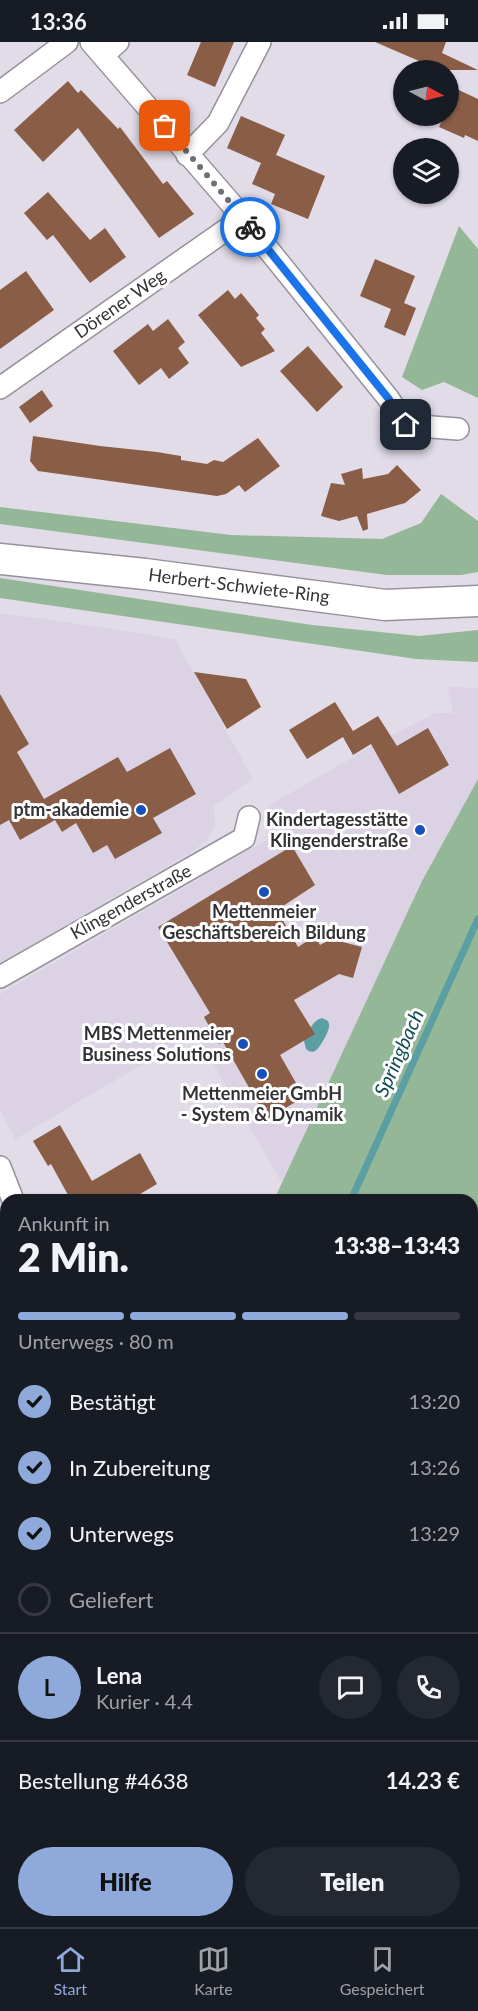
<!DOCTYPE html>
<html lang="de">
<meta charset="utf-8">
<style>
body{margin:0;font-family:Lato,sans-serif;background:#242831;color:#f1f3f6;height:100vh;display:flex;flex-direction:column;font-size:22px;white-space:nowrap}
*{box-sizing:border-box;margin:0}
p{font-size:20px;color:#9ea1a6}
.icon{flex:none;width:33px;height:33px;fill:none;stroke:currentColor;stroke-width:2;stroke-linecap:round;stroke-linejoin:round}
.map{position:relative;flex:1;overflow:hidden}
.sheet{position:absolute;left:0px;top:1152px;width:478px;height:734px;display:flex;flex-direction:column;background:#171b24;border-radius:18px 18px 0 0;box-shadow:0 2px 4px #0004}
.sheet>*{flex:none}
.needle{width:39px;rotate:97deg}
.buttons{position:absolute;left:393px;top:18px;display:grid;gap:12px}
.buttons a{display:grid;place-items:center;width:66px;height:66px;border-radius:50%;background:#171b24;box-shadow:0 2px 4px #0004;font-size:30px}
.pin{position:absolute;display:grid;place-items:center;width:51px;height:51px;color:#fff;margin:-26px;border-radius:12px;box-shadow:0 3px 9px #0006}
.courier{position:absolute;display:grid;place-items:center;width:60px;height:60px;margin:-30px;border:4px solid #1a73e8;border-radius:50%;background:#fff;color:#222;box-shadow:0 2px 8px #0007}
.summary em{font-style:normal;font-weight:800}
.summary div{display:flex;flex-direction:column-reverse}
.summary{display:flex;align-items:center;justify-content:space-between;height:102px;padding:0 18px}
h1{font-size:39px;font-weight:800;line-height:45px}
.bar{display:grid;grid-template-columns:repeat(4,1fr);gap:9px 6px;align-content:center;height:72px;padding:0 18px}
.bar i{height:8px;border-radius:4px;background:#363941}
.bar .active{background:#8fa9db}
.bar p{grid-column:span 4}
.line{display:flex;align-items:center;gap:15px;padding:0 18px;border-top:2px solid #363941}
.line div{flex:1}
.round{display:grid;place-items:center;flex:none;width:63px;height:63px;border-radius:32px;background:#242831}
ol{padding:0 18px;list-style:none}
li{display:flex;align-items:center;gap:18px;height:66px}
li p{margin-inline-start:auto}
li .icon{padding:6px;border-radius:50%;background:#8fa9db;color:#111;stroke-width:4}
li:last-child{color:#9ea1a6}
li i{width:33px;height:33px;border:3px solid #363941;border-radius:50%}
.cta{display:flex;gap:12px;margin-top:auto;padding:12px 18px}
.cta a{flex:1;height:69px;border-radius:36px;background:#8fa9db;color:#111;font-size:24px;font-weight:800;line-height:69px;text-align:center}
.cta a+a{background:#242831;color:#f1f3f6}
.status{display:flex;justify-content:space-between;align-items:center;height:42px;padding:0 30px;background:#171b24;direction:ltr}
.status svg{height:16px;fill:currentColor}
.tabs{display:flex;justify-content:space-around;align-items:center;height:84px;border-top:2px solid #363941;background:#171b24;font-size:16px;color:#9ea1a6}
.tabs a{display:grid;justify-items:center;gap:3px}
.tabs .active{color:#8fa9db}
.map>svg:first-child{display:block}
.built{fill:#dbd2e4}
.green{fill:#94b797}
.water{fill:#5b9fa3}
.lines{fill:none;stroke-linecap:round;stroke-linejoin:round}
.stream{stroke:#5b9fa3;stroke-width:7}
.building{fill:#8a5d46}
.street-casing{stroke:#96919b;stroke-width:24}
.secondary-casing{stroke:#96919b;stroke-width:33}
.street{stroke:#fff;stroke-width:21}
.secondary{stroke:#fff;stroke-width:30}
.done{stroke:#716e74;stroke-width:6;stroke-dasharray:0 10.8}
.route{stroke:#1a73e8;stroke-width:8}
.poi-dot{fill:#174fbb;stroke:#fff;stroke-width:2}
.labels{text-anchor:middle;stroke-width:6;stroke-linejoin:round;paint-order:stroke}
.street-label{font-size:18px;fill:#343236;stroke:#fff}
.poi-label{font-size:18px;font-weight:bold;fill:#343236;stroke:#fff;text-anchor:end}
.water-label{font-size:20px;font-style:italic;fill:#104d51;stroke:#fff}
</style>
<div class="status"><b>13:36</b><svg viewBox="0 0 49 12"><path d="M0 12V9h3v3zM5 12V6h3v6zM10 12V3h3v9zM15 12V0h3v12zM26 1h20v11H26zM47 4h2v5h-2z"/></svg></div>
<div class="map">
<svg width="478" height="1885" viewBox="0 0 478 1885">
<rect width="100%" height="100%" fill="#e1dce7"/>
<path class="built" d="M0,572l46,5 129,20 78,140 -39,27 1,19 -8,15 -14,11 -193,112z
M448,645l30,1v91l-56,102 -140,302 -86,-150 -181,106 -15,-29v-116l282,-163 -14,-25 120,-69 48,-24h17z
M6,1230v79l-6,7v-84z
M6,1366v270l-6,2v-270z
M478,1708v177h-124l-2,-5h120v-159z"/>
<path class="green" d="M459,184l19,23v149l-34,-16 -22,8 -20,-13z
M441,452l37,27v51l-17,3h-74l-387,-51v-17l231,28 151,4 39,-16z
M0,536l312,47 107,11 59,-6v32l-62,-3 -416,-61z
M478,737v971l-5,13 -1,-563h-198l148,-319z
M6,1636v244h31l-3,5h-34v-247z"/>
<path class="water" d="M322,976c4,2 7,2 7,7 1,5 -9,23 -14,26 -4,2 -6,0 -9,-2l-2,-8c5,-9 8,-21 18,-23z"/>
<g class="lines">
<path class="stream" d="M351,1158l127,-281
M22,1885l3,-5"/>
</g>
<path class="building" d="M201,0h33l-19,45 -28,-12z
M375,0h71l-4,11 36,17h-38z
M68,39l10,12 3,-3 37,39 2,-2 43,57 4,-3 27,33 -35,24 -81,-110 -35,34 -29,-32z
M448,43l30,14v42l-13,-6 -1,3 -25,-11 5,-11h4z
M241,74l44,19 -9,20 49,21 -17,43 -37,-15 4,-10 -23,-10 9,-21 -34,-15z
M48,150l42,48 15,-12 21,29 -36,26 -37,-48 -6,5 -23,-27z
M375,217l40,17 -11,27 12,5 -11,28 -21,-9 7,-18 -31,-13z
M26,229l28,39 -54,39v-59z
M228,248l7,9 6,-6 18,22 -3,3 9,11 -4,4 14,18 -34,16 -43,-52z
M168,277l17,23 -7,6 11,15 -20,16 -8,-11 -22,17 -26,-34 35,-27 5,7z
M308,304l35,41 -26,25 -37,-41z
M42,348l11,16 -23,17 -11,-16z
M33,394l67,10 57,6 24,4v4l26,4 7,-4 9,2 35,-24 22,28 -35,26 -6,-7 -13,9 -9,2 -179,-25 -8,-10z
M397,423l24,25 -16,13 -38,11 1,15 -5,2 -6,-15 -18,5 -18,-5 10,-33 14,2 -4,-11 21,-6 1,11 25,-5z
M194,630l52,7 15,28 -34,22z
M0,652l29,50 -12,8 27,47 74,-42 9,15 43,-24 26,46 -43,24 9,15 -47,26 -8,-14 -14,8 -17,-30 -14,9 -7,-12 -35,20 -11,-20 -9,5z
M335,660l18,29 25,-15 19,30 31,-18 21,37 -50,29 -28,-50 -18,11 -10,-18 -36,22 -18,-29z
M292,804l23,39 -38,25 21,37 17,-11 5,9 11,-6 31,8 -9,31 -14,-4 -45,26 21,34 -35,21 24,42 -37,22 -44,-77 -4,2 -15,-27 6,-4 -52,-86z
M60,1083l32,56 48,-28 17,31 -27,16h-71l9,-5 -17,-31 -3,2 -15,-25z"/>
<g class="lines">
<g class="street-casing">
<path id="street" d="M91,0l143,165 4,11 9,5 141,175 18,27 52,4
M103,13l15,-13
M0,50l67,-50
M187,113l31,-32 42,-81
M0,346l230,-161 8,-9
M0,935l244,-139 5,-21
M0,1125l13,33
M0,1347l6,-3"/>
</g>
<g class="secondary-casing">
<path id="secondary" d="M0,517l145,15 240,31 93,-4"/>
</g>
<use href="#street" class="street"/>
<use href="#secondary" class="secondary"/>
</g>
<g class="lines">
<path class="done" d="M165,84l69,81 4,11 12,9"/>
<path class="route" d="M250,185l138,171 18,27"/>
</g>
<g class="poi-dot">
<circle cx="141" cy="768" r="6"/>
<circle cx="420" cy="788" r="6"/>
<circle cx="264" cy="850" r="6"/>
<circle cx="243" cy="1002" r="6"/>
<circle cx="262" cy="1032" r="6"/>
</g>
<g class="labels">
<g class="street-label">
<text transform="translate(120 262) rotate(-35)" y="6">Dörener Weg</text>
<text transform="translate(239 544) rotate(7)" y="6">Herbert-Schwiete-Ring</text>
<text transform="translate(131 860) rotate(-29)" y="6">Klingenderstraße</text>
</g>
<g class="poi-label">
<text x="129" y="774">ptm-akademie</text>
<text x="408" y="784">Kindertagesstätte<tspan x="408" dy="21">Klingenderstraße</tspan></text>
<text x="264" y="876" text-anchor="middle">Mettenmeier<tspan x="264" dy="21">Geschäftsbereich Bildung</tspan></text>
<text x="231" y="998">MBS Mettenmeier<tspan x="231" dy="21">Business Solutions</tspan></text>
<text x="262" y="1058" text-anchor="middle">Mettenmeier GmbH<tspan x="262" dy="21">- System &amp; Dynamik</tspan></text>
</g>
<g class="water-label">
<text transform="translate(399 1011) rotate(-66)" y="7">Springbach</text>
</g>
</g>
</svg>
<div class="buttons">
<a><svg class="needle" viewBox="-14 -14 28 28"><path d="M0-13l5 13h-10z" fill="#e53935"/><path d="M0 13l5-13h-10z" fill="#9ea1a6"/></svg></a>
<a><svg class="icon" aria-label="layers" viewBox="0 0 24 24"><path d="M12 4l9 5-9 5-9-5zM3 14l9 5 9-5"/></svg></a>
</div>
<div class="pin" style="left:165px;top:84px;background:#ea580c"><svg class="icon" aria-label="bag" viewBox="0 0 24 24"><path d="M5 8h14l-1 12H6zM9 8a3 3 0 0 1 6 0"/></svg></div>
<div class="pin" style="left:406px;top:383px;background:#1f2937"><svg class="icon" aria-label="home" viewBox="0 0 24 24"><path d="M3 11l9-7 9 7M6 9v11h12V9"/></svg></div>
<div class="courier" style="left:250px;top:185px"><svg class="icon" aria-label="bike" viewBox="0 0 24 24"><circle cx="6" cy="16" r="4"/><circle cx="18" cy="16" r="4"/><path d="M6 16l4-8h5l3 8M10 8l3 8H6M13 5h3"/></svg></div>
<section class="sheet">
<div class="summary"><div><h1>2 Min.</h1><p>Ankunft in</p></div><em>13:38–13:43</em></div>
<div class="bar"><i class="active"></i><i class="active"></i><i class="active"></i><i></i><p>Unterwegs · 80 m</p></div>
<ol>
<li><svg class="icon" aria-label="check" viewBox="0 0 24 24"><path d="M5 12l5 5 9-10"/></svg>Bestätigt<p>13:20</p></li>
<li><svg class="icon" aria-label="check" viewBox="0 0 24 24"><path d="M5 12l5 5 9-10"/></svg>In Zubereitung<p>13:26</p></li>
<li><svg class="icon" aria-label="check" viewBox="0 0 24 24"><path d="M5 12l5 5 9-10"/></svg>Unterwegs<p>13:29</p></li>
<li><i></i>Geliefert</li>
</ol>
<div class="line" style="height:108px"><b class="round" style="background:#8fa9db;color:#111">L</b><div><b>Lena</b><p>Kurier · 4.4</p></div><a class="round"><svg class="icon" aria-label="chat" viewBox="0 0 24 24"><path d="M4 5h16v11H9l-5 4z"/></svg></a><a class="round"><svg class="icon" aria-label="phone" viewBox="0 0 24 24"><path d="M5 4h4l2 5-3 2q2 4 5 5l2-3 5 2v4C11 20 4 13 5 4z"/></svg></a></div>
<div class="line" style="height:78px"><div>Bestellung #4638</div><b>14.23 €</b></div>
<div class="cta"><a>Hilfe</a><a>Teilen</a></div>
</section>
</div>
<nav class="tabs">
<a class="active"><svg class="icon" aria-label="home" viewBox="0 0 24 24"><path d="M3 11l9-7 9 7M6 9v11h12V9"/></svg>Start</a>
<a><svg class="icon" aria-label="map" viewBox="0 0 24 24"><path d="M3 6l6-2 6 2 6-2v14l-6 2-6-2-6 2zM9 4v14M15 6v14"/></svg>Karte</a>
<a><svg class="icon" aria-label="saved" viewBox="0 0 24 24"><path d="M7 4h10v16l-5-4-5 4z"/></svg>Gespeichert</a>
</nav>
